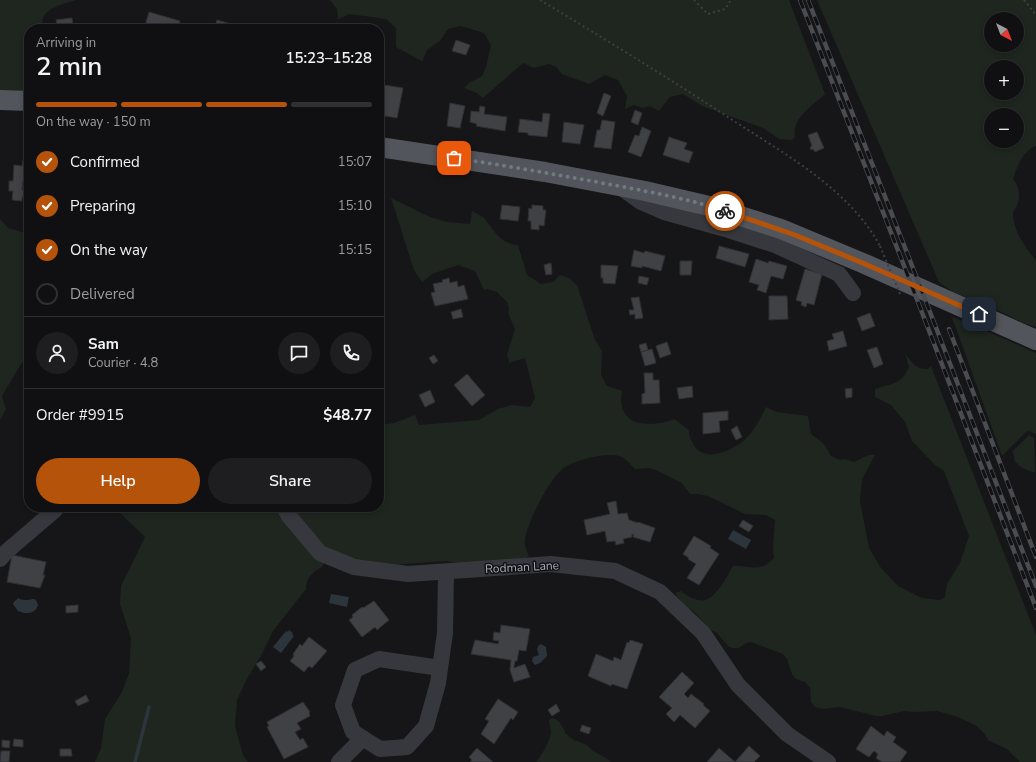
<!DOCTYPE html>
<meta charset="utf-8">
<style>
body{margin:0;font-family:"Nunito Sans",sans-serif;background:#1e1e20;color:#f1f3f6;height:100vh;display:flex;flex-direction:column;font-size:15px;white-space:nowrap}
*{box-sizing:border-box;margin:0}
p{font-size:13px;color:#9c9d9f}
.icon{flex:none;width:22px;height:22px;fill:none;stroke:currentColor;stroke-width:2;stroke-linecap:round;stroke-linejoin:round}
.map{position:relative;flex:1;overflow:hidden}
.details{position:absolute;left:24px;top:24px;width:360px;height:488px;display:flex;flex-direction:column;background:#101012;border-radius:16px;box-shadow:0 2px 6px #0003,0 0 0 1px #303032}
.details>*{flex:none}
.needle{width:26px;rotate:138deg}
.buttons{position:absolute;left:984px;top:12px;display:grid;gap:8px}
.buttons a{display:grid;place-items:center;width:40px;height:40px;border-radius:50%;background:#101012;box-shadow:0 2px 6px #0003,0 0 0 1px #303032;font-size:20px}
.pin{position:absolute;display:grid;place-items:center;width:34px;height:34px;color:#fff;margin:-17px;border-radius:8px;box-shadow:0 2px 6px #0006}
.courier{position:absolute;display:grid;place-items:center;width:40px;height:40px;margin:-20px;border:3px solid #b45309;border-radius:50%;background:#fff;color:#222;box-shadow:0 1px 5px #0007}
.headline em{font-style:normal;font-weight:600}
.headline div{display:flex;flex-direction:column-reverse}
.headline{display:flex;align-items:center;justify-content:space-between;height:68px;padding:0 12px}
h1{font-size:26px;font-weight:600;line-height:30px}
.bar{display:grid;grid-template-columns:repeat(4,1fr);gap:6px 4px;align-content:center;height:48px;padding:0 12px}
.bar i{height:5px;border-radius:3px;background:#303032}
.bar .selected{background:#b45309}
.bar p{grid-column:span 4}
.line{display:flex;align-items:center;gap:10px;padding:0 12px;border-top:1px solid #303032}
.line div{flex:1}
.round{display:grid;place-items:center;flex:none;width:42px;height:42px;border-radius:21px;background:#1e1e20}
ol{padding:0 12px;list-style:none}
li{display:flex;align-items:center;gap:12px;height:44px}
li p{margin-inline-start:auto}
li .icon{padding:4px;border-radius:50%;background:#b45309;color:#fff;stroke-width:4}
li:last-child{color:#9c9d9f}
li i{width:22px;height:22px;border:2px solid #303032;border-radius:50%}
.action{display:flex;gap:8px;margin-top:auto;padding:8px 12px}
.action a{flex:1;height:46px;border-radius:24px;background:#b45309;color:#fff;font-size:16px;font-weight:600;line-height:46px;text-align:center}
.action a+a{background:#1e1e20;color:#f1f3f6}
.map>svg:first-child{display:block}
.green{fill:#1e261f;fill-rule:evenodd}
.water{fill:#2c353c}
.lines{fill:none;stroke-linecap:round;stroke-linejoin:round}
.stream{stroke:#2c353c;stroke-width:3.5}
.building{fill:#404145;stroke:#303034}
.path{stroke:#3d3f44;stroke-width:2;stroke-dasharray:2 3;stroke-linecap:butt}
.minor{stroke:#37383d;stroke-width:16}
.major{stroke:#53555c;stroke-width:20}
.rail-casing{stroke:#4a4c52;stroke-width:4.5}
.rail{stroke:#111113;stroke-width:3;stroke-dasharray:9;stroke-linecap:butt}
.path-bridge{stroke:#3d3f44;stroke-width:2;stroke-dasharray:2 3;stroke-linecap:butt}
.done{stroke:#757880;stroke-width:4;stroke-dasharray:0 7.2}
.route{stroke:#b45309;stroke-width:5}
.labels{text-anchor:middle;stroke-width:3;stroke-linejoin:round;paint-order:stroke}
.street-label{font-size:12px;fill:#a8adb8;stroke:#111113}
</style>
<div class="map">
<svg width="1036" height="762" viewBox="0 0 1036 762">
<rect width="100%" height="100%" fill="#161618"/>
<path class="green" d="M0,0h76c-14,5 -38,8 -33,29h-14v70l-29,-1z
M330,0h459l36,94c-12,11 -34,25 -30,43l-3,3 -13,-1 -16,-11 -61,-22 -19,-12 -13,3 -11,14 -9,-5 -8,2 -8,-3 -9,4 2,-13 -9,-16 -13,-5 -16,9 -27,-10 -6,-7 -7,-3 -15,4 -11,-5 -40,35 -6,-5 -13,-5 5,-5 13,-7 4,-9 5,-22 -7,-12 -23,-7 -13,3 -8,12 -13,9 -5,11 -26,-14v-19l-10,-9 -36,-5 -12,5 -1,-10z
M817,0h219v146c-14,5 -19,22 -23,33 6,7 8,17 4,26 -1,2 -3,5 -4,8 -1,15 13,37 23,47v67l-15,-5 -13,-7 -55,-23 -14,-10zM991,19h26v26h-26zM991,67h26v26h-26zM991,115h26v26h-26z
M391,198l39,19 17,5 23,2 2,-13c4,2 8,4 11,6 12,13 16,27 35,28l9,30 14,9 12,-2 7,-7 9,3 8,7 18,55 7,11 -1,24 6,11 15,5c-2,10 -1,20 7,27 9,9 35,6 45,1l15,11c-1,5 2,9 4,14 10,19 36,8 49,-2 10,-7 19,-24 24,-35l10,5 32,4 3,18 13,10 7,12 8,4 6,-1 9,3 15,-7h6l-13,24 -2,22 9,47 12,20 17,18 24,12 18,2 5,-3 2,-13 13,-21 9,-27 -25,-65 -9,-6 -23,-24 -7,-19 -14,-17 -16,-8v-8c18,-6 26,-4 34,-22l-4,-13c9,9 9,15 23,15l3,-3 105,269v127h-16l-13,-13 -19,-9 -4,-7 -9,-8 -17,-8 -21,-6 -23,1 -10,-1 -22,5h-6l-36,-9 -17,2 -8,-2 -4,-5 -1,-14 -5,-6 -9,-3 -4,-5 -5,-15 -4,-5 -32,-12 -5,1 -7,5h-5l-5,-1 -12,-14 -6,-3 -18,-19 -10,-7 -8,-11 6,-2c4,3 9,7 14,8 18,8 30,-20 38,-33 10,-1 20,4 30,0 4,-1 8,-5 11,-8l-1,-11 2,-27 -9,-5 -21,-1 -37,-18 -11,-2h-7l-8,-11 -26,-13 -7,-2 -14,1c-5,-5 -9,-11 -16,-13 -12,-4 -43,4 -54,11 -15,10 -37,54 -40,72 -1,6 1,11 4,17l-7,4 -60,3 -16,-2 -42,3 -20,3 -56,-11 -6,11c-9,4 -16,11 -16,22l-33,42 -11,23 -14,23 -11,23 -2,26 8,29 5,7h-153l6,-14 4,-29 17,-27 7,-19 2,-35 -11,-34 1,-18 24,-49 -27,-26 -1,-4h91l11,6 18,-6h23l14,5 12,-5h93v-82l15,-2 21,-8 4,10 60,-5 19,-11 14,-4 18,2 5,-9 -10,-40 -16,5 -2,-9 8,-25 -7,-16 1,-4 -2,-7 -10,-10 -10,-3 -3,1 -9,-19 -17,-6 -26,9 -10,8 -8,-12z
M0,219l8,9 21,6v124l-8,6 -19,32 4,13 -6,11z
M952,317l19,7 65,29v81l-7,-3 -3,1 -24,24z
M1029,435l5,3 1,34c-7,0 -16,-5 -20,-11 -2,-4 0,-6 -3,-9z
M552,718c13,4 9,14 19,20 4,3 9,4 14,6 4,2 6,6 10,8 6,4 11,5 16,10h-75c5,-5 14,-22 15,-29 0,-4 -2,-10 -2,-13z"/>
<path class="water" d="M733,530l18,10 -5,9 -18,-10z
M331,594l18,3 -2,10 -18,-4z
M18,598c2,1 5,2 7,2 7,1 10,-5 13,5 -3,10 -13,9 -20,6l-5,-7 1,-2z
M289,630l4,3 -1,2 2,1 -13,17 -8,-6 13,-16 2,1z
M541,644l5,3 1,9 -7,7 -5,2 -3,-4 1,-4 6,-2 -2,-5 1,-4z"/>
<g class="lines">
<path class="stream" d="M135,762l14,-55"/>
</g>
<path class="building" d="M149,12l31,9 -3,8h-33z
M72,18l1,10 10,-2v3h-25l-2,-9z
M217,20l32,9h-35z
M456,40l14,5 -4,10 -14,-4z
M384,85l19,3 -6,30 -18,-3z
M604,93l7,3 -8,20 -6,-3z
M450,103l15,3 -5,22 -13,-2z
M480,106l5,1 -1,7 23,3 -2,14 -29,-5 1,-2 -7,-2 1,-11 8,1z
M635,110l7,3 -4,12 -7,-3z
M543,113l7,1 -3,23 -19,-2v-2l-10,-1 2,-13 22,3z
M602,120l13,2 -4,27 -17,-2 3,-17h3z
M564,122l20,3 -4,19 -18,-2z
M642,127l9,4 -10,26 -13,-5 7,-17 4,1z
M817,132l7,16 -9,4 -2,-3 -2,1 -1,-3 2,-1 -4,-11z
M669,137l18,6 -3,6 9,3 -4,11 -26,-8z
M23,160h6v22l-6,-1 -1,9 7,-2v4h-2v5h-5v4l-10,-1 1,-9h-4v-10h4l1,-16 8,1z
M502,205l18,2 -2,14 -18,-2z
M532,205l11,1v4h3l-2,16 -5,-1v5l-8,-1v-8h-3l1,-13 3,1z
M719,246l30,8 -4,13 -29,-9z
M634,250l10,3 1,-2 20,5 -4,15 -19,-5v2l-11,-2z
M756,259l12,4 1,-2 18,5 -4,13 -12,-3 -5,17 -9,-3 2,-5 -10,-3z
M680,261h12l-1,14h-11z
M551,263l1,11 -6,1 -2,-10z
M601,265l17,1 -3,18 -12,-1v-5h-2z
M805,269l17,5 -8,31 -7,-2 -1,4 -5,-2 1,-3 -6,-2z
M639,276l10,2 -2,7 -9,-2z
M449,278l1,5 7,-2 1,6 6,-2 4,14 -33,7 -4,-13 4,-1 -2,-8 10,-2 -1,-2z
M769,296h18l1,23 -19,1z
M639,297l4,21 -8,1v-5l-5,1 -1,-5h5l-3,-12z
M461,309l2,8 -10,2 -2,-7z
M870,313l5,13 -13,5 -5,-13z
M843,331l4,15 -18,5 -2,-10 7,-2 -2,-5z
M667,342l4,12 -11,4 -4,-12z
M646,343l2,7 -7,2 -2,-7z
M877,347l6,17 -9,4 -7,-18z
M652,349l4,14 -11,3 -4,-14z
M434,355l4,6 -5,3 -4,-6z
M644,373h9v7h6l1,23 -18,1v-10l3,-1z
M467,374l18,21 -13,11 -18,-21z
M692,386l1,11 -14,2 -2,-11z
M852,388v9l-6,1 -1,-9z
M430,390l5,12 -10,5 -6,-12z
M728,411v9l-9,1 1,11 -17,2v-21z
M737,426l5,11 -6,3 -5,-10z
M616,501l2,13 9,-1 2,7 9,3v-1l17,6 -5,14 -17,-5 1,-2 -2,-1v3l-9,2 1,4 -8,2 -1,-4 -8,1 -2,-11 -18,4 -3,-15 26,-6 -3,-11z
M743,520l10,6 -4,6 -10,-6z
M694,536l17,10 -1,2 9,6 -20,31 -12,-7 9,-14 -8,-5 1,-1 -6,-4z
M12,555l34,7 -3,13h2l-5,13 -33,-6z
M374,601l15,19 -12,10 -2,-3 -13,10 -13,-17 4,-3 -1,-2 10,-8 1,1z
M78,605v7l-12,1v-7z
M501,625l29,4 -4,22 -7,-1 -2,11h-2l-1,5v2l11,-4 5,13 -16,5 -4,-12 1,-10 -40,-6 4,-14 23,4 1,-3 -6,-1 1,-8 6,1z
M309,637l18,14 -15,17 -3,-2 -5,6 -14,-11 4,-5 -1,-2 7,-10 2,2z
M630,640l13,4 -16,45 -15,-5 -1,2 -23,-10 8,-22 17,7 1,-4 7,3 6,-18 2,1z
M261,661l5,6 -5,4 -5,-7z
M682,672l12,11 -10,11 4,4 3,-4 13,10 -1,1 7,6 -15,17 -15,-13 -6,7 -8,-8 6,-6 -13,-11z
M86,695l3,6 -11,5 -3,-5z
M498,699l20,13 -5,8 -2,-2 -17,26 -13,-10 8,-13 -4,-2z
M303,702l7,10 -1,1 1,3 -13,7 4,6 -6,3 5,8 3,-2 5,9 -24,12 -17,-32 2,-1 -2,-4z
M556,704l4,7 -8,5 -4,-6z
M582,725l9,3 -2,6 -9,-3z
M871,726l13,10 3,-5 9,6 -3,5 14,10 -7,10h-18l-6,-4 2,-4 -4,-3 -5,6 -13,-8z
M14,739l9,1v7l-10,-1z
M2,740l8,1 -1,7 -7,-1z
M749,746l11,10 -6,6h-47l12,-14 16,14z
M477,748l16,14h-23l2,-2 -3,-3z
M60,749h11l1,7h-12z
M1,751h9l-1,11h-9z"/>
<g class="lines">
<path class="path" d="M540,0c65,39 130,79 194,121 52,34 115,68 146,125
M694,0l14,14 17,-5 6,-9
M1024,0l12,15"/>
<path class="minor" d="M620,187l21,15 23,10 61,17 50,16 37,17 27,12 14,19
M284,507l5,9 31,37 34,14 54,7 143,-10 64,7 45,21 43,41 35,52 49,49 41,28
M0,559l6,-7 49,-42 1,-3
M440,668l-61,-9 -24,11 -12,35 10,27 27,17 27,-2 19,-21 12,-43 7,-50 1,-61
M339,762l24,-24"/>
<path class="major" d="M0,100l29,1
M379,147l166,25 100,19 64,15 72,23 84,35 171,76"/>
<g class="rail-casing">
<path id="rail" d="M800,0l101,258 135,350
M808,0l103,263 125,323
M949,329l87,228"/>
</g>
<use href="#rail" class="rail"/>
<path class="path-bridge" d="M880,246l20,48"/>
</g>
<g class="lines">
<path class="done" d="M454,158c54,8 106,17 159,27 38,7 76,14 112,26"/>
<path class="route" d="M725,211l70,24 70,29 114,50"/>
</g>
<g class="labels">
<g class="street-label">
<text transform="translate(522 567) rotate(-3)" y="4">Rodman Lane</text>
</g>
</g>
</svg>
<div class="buttons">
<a><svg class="needle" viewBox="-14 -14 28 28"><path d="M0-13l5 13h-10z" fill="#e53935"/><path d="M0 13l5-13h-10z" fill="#9c9d9f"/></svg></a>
<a>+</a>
<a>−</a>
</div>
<div class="pin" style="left:454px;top:158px;background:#ea580c"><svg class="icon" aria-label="bag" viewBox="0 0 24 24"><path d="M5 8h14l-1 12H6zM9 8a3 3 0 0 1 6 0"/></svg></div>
<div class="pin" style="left:979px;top:314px;background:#1f2937"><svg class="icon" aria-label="home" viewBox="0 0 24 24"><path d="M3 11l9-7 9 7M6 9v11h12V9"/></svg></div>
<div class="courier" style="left:725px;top:211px"><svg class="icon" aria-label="bike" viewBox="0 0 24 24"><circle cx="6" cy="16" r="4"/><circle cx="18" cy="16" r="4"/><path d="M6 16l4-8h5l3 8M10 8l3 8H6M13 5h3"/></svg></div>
<section class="details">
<div class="headline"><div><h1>2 min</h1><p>Arriving in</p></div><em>15:23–15:28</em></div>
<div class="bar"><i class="selected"></i><i class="selected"></i><i class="selected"></i><i></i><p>On the way · 150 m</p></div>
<ol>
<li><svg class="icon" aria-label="check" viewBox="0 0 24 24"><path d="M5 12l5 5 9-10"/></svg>Confirmed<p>15:07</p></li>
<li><svg class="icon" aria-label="check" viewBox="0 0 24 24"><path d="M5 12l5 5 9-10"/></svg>Preparing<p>15:10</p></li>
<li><svg class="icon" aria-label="check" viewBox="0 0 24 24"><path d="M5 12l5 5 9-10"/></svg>On the way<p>15:15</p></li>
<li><i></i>Delivered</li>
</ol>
<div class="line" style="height:72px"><a class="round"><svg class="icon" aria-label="person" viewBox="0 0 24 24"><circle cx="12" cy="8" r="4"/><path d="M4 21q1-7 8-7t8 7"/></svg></a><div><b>Sam</b><p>Courier · 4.8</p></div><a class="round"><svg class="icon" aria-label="chat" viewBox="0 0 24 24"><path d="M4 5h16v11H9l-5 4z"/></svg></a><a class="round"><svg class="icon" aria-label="phone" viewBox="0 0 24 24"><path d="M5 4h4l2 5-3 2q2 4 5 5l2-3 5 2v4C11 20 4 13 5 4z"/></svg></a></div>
<div class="line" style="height:52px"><div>Order #9915</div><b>$48.77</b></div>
<div class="action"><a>Help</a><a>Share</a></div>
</section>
</div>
